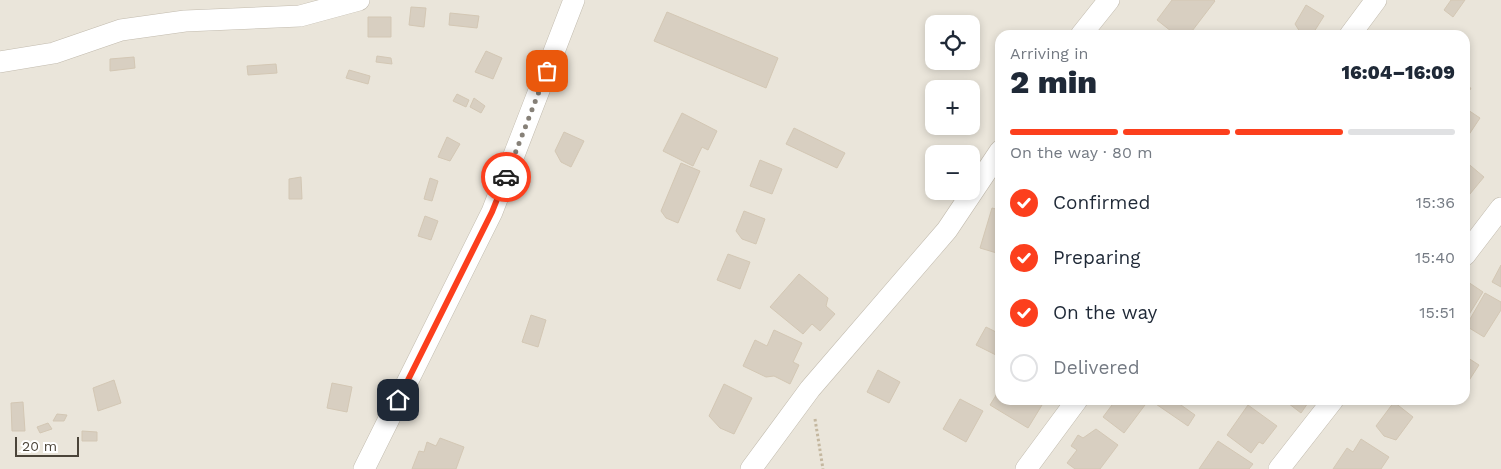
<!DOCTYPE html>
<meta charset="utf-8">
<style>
body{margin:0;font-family:"Work Sans",sans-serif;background:#f2f2f3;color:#1f2937;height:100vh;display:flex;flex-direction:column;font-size:19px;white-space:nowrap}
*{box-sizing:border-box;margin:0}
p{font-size:16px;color:#747a83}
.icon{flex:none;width:28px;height:28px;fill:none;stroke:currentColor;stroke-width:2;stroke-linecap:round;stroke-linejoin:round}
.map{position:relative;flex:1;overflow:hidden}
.panel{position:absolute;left:995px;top:30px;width:475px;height:375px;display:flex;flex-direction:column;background:#fff;border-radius:15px;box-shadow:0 2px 8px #0003}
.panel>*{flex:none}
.tools{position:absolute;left:925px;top:15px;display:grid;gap:10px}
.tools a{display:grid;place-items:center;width:55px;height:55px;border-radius:10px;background:#fff;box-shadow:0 2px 8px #0003;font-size:25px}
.scale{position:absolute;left:15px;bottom:12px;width:64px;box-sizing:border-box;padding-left:5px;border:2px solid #4b4439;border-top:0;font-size:14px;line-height:18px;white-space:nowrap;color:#4b4439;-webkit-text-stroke:4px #fff;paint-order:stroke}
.pin{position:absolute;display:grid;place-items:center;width:42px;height:42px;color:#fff;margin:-21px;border-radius:10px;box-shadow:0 2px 8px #0006}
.courier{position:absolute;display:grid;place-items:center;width:50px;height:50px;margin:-25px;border:4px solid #fc3f1d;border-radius:50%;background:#fff;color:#222;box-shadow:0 1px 6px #0007}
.summary em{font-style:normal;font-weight:800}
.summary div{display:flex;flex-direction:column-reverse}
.summary{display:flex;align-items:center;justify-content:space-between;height:85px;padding:0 15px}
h1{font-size:32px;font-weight:800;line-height:38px}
.bar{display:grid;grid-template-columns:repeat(4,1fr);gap:8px 5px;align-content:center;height:60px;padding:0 15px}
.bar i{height:6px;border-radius:4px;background:#e0e1e3}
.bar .current{background:#fc3f1d}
.bar p{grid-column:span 4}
ol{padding:0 15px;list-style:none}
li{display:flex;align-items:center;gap:15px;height:55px}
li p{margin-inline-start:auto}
li .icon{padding:5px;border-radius:50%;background:#fc3f1d;color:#fff;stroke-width:4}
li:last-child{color:#747a83}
li i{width:28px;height:28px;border:2px solid #e0e1e3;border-radius:50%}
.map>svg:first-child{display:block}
.residential{fill:#eae5da;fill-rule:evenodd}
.building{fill:#d8cfc1;stroke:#d3c7b4}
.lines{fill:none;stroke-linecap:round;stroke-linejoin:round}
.minor-casing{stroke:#c2bbae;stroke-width:22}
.path{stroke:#c4b79f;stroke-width:3;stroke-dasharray:2.5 2.5;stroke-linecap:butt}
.minor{stroke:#fff;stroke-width:21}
.done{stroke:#878178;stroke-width:5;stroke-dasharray:0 9}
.route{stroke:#fc3f1d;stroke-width:6}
</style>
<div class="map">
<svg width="1501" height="469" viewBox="0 0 1501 469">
<rect width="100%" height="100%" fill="#f6f3ec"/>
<path class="residential" d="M0,0h1501v469h-1501zM934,24h37v37h-37zM1000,35h465v365h-465zM934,89h37v37h-37zM934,154h37v37h-37z"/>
<path class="building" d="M1172,0h42l1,1 -26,34h-13l-19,-15z
M1451,0h14l-12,17 -9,-7z
M1306,5l18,11 -12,19h-7l-5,-3 -5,-8z
M411,7l15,1 -2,19 -15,-2z
M667,12l111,46 -12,30 -112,-47z
M450,13l29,3 -2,12 -28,-3z
M368,17h23v20h-23z
M486,51l16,7 -9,21 -18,-7z
M377,56l14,2 1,6 -16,-2z
M134,57l1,11 -25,3v-12z
M276,64l1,9 -29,2 -1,-9z
M349,70l21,6 -2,8 -22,-6z
M1465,79l6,10 -6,3z
M457,94l12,6 -3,7 -13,-6z
M474,98l11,8 -4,7 -11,-6z
M1465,108l15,10 -12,18 -3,-2z
M682,113l35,18 -9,19 -6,-3 -9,19 -30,-15z
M794,128l51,25 -8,15 -51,-24z
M564,132l20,9 -13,26 -10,-5 -6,-11z
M447,137l13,7 -10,17 -12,-4z
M760,160l22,9 -10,25 -22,-8z
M1465,161l19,16 -19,23z
M681,163l19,8 -22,52 -12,-5 -5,-7z
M301,177l1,22h-13v-20z
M430,178l8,3 -6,20 -8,-2z
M992,208l8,2v44l-20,-6z
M744,211l21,8 -9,25 -14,-5 -6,-8z
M425,216l13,5 -7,19 -13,-4z
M728,254l22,8 -10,27 -23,-9z
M1501,265v22l-9,-5z
M799,274l29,24 -2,8 9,8 -15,17 -8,-7 -9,10 -33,-27z
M1465,280l18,12 -18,29z
M1485,293l16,9v8l-17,27 -18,-11z
M531,315l15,5 -8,27 -16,-5z
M986,327l14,7v23l-24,-12z
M774,330l28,13 -9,19 6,3 -9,19 -16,-8 -8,1 -23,-11 12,-26 12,6z
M1465,356l14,9 -11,17 -3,-2z
M878,370l22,12 -11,21 -22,-11z
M114,380l7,23 -23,8 -5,-23z
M332,383l20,4 -5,25 -20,-4z
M724,384l28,14 -18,36 -14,-6 -11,-12z
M1000,389v11h33l9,5 -14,23 -38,-23z
M960,399l23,12 -17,31 -23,-13z
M1114,400h24l7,5 -21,28 -21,-16 12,-16z
M1150,400h24l21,15 -7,11z
M1284,400h26l-9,13z
M23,402l2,29h-13l-1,-28z
M1394,402l19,15 -17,23 -12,-4 -8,-10z
M1248,405l29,21 -14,18 -4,-2 -8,11 -24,-18z
M57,414l10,1 -3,6h-11z
M48,423l4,6 -12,4 -3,-6z
M1096,429l22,16 -18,24h-25l-8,-6 10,-13 -6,-4 7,-11 5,3z
M82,431l15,1v9h-15z
M440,438l24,9 -8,22h-44l7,-18 5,1 3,-10 9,4z
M1361,439l28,18 -8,12h-48l14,-21 6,4z
M1218,441l35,23 -4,5h-50z"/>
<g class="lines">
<g class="minor-casing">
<path id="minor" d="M1081,35l28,-35
M1350,35l26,-35
M0,62l54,-9 67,-23 64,-9 115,-5 59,-16
M1465,255l36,-47
M364,469l128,-257 82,-212
M751,469l59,-80 137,-159 53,-79
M1026,469l51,-69
M1279,469l54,-69"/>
</g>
<path class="path" d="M815,419l8,50"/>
<use href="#minor" class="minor"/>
</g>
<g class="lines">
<path class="done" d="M506,177l41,-106"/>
<path class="route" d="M398,400l94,-188 14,-35"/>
</g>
</svg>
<div class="tools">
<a><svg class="icon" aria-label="locate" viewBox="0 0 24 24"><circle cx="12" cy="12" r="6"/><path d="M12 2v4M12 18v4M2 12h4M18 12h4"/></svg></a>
<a>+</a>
<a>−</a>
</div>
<div class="scale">20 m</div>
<div class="pin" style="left:547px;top:71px;background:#ea580c"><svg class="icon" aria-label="bag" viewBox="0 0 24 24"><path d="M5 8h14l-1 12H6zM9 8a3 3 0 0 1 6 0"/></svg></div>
<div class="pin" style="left:398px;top:400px;background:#1f2937"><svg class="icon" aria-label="home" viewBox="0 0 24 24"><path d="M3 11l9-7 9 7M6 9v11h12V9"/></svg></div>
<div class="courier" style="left:506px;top:177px"><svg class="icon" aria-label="car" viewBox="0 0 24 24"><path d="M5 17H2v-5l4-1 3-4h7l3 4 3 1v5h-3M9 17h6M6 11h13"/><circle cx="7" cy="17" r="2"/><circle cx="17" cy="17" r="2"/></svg></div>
<section class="panel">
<div class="summary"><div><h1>2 min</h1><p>Arriving in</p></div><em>16:04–16:09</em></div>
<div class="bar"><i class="current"></i><i class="current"></i><i class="current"></i><i></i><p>On the way · 80 m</p></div>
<ol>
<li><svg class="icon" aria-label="check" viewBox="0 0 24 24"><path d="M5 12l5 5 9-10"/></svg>Confirmed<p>15:36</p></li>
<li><svg class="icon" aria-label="check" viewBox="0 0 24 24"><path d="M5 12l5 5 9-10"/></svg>Preparing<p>15:40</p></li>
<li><svg class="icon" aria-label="check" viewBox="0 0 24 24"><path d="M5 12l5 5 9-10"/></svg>On the way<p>15:51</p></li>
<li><i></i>Delivered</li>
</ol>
</section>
</div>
